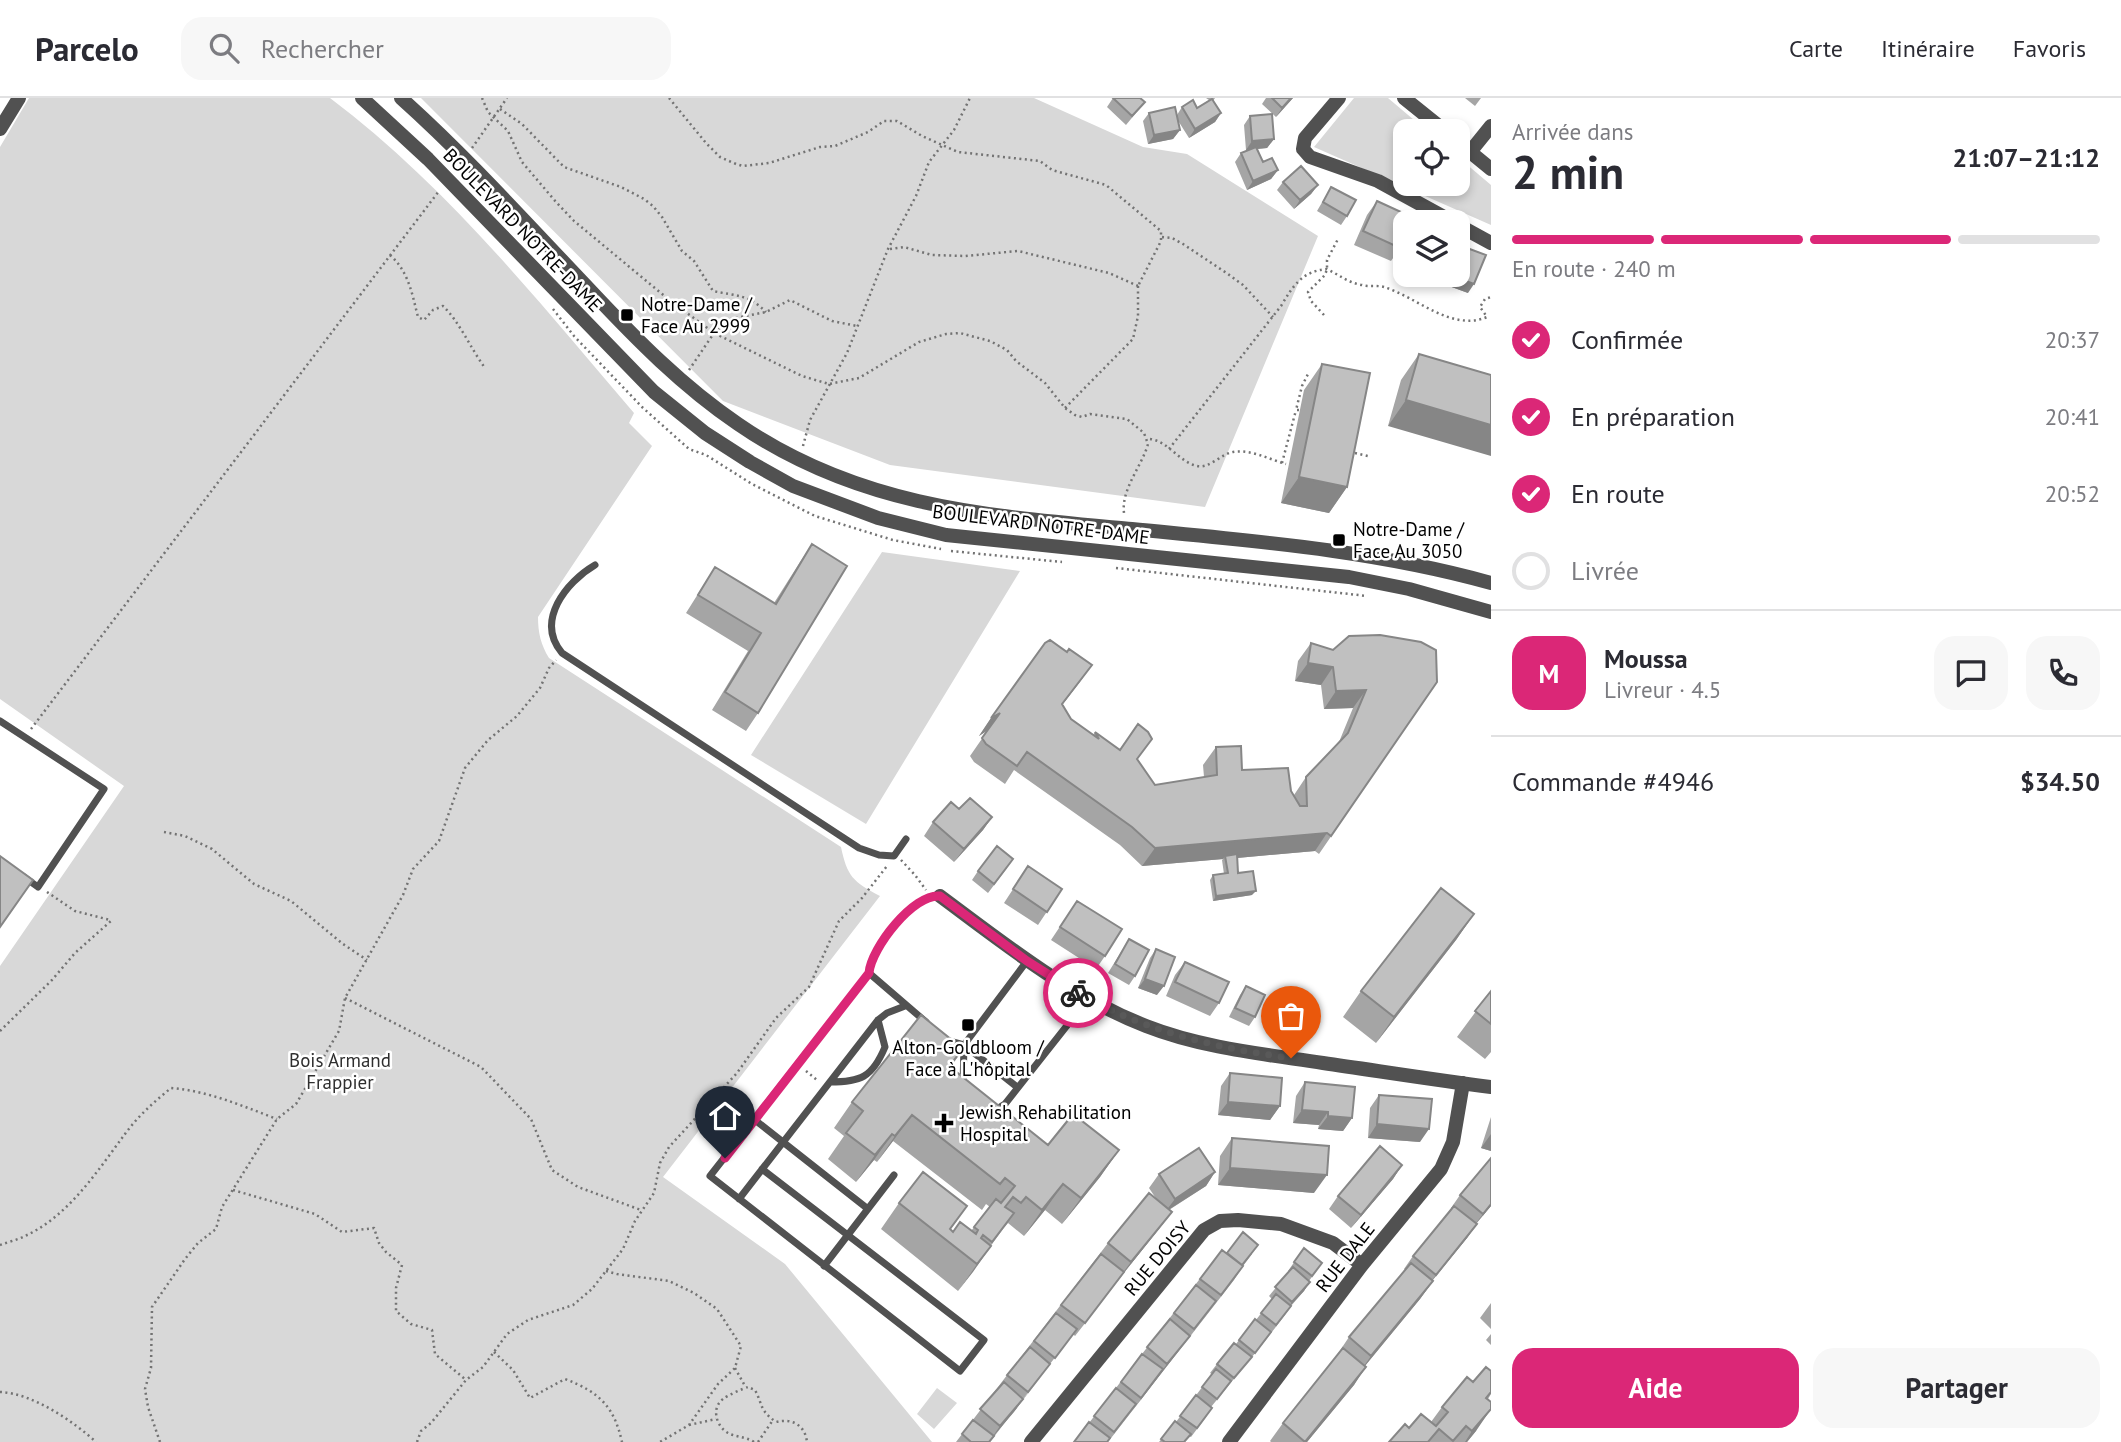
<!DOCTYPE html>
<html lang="fr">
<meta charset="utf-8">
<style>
body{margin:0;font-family:"PT Sans",sans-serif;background:#f7f7f7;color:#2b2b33;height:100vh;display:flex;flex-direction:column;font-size:26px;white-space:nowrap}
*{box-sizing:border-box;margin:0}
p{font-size:23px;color:#7c7c81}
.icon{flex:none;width:38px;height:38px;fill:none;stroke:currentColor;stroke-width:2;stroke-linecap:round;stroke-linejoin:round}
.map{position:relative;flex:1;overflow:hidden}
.sheet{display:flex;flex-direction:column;background:#fff;width:630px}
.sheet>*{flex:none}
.buttons{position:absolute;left:1393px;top:21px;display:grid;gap:14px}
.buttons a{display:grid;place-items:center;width:77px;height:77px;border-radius:14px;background:#fff;box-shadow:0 4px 10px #0003;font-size:35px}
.pin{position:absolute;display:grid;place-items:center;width:60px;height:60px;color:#fff;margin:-72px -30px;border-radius:50% 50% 50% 0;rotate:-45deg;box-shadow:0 0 7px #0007}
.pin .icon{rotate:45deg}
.courier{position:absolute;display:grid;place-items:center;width:70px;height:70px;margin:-35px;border:5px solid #db2777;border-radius:50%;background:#fff;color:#222;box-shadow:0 2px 9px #0007}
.head em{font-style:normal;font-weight:600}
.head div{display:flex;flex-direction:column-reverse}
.head{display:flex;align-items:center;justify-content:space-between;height:119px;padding:0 21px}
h1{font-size:46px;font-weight:600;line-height:52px}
.bar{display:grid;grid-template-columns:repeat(4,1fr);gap:10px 7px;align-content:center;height:84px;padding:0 21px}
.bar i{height:9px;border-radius:5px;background:#e1e1e2}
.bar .on{background:#db2777}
.bar p{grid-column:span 4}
.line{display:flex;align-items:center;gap:18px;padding:0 21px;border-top:2px solid #e1e1e2}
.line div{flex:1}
.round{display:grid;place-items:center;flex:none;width:74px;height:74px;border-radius:21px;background:#f7f7f7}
ol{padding:0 21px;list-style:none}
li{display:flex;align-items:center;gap:21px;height:77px}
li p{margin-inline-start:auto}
li .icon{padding:7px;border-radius:50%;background:#db2777;color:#fff;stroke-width:4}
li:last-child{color:#7c7c81}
li i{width:38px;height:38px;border:4px solid #e1e1e2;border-radius:50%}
.cta{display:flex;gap:14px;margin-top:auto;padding:14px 21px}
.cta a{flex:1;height:80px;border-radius:21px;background:#db2777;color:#fff;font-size:28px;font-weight:600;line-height:80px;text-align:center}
.cta a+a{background:#f7f7f7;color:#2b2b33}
header{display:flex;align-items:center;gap:42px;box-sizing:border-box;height:98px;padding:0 35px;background:#fff;border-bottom:2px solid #e1e1e2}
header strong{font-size:33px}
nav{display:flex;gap:38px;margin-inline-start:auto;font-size:24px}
.search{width:490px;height:63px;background:#f7f7f7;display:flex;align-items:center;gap:18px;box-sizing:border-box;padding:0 24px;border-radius:21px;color:#7c7c81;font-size:26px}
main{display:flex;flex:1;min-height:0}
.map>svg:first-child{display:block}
.green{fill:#d8d8d8}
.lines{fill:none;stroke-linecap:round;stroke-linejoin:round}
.path{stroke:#737373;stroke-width:2.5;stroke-dasharray:2 3.5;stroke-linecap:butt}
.service{stroke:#515151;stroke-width:7}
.minor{stroke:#515151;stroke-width:14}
.tertiary{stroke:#515151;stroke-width:14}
.wall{fill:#a5a5a5}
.shaded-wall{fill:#868686}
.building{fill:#c0c0c0;stroke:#868686;stroke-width:2}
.done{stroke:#595959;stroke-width:7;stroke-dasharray:0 12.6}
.route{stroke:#db2777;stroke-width:9}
.poi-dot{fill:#000;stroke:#fff;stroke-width:2.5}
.labels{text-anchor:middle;stroke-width:5;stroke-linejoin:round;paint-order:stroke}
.street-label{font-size:19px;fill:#000;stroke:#fff}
.poi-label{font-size:19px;fill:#000;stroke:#fff;text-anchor:start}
.park-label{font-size:19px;fill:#2f2f2f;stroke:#fff}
</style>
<header>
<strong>Parcelo</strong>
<div class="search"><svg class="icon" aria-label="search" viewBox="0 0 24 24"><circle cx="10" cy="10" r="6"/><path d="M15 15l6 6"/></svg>Rechercher</div>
<nav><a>Carte</a><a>Itinéraire</a><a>Favoris</a></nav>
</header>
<main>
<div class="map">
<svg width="1491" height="1344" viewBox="0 0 1491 1344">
<rect width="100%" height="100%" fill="#fff"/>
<path class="green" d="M29,0h301c115,86 211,206 304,315l-5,10 23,23 -114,171c0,16 3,28 11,41l292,189c6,29 12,35 39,49l-217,281 122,87 147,178h-932v-476l124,-180 -124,-87v-552z
M421,0h613l109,49 44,7 131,82 -113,271 -315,-42 -167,-64z
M1354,0h34l39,33h-22v53h53v-27l33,28v40l-177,-78z
M882,454l138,19 -154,253 -115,-69z
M937,1290l20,15 -23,26 -17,-15z"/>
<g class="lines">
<path class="path" d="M482,0l6,14 20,19 14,31 34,40 18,19 93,77 47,35 88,43 27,8 30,-6 60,-36 27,-8 14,-1 30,8 17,9 9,11 29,22 20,25 10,7 7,2 8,-3 37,5 17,14 4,11c-6,22 -27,45 -24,69
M669,0l37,45 14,14 16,7 7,2 26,-3 51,-16 15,-1 33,-14 16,-11h13l25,15 36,16 82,9 12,9 54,15 55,46v10l-23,45
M500,11l22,15 42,43 57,20 23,12 9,7 9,11 20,34 12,10 19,30c23,5 35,3 53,21
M472,50l35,-50
M1162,139l10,1 11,6 45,30 15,11 30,32
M890,151l14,-2 28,8 33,1 53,-5 91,22 29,13
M390,157c19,17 22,39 28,62l6,3 9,-10 10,-4c16,15 28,43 42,62
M553,211l21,27 68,71 47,42 17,6 46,29 63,32 78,24 48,9
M1324,217l-13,-14 -3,-9 17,-17 2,-6v-9l11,-21
M689,272l25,-37 17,-14 35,-7 24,-12 42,21 25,5
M1065,310l68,-69 5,-23v-30
M1299,312h-3l6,-24 6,-12
M1150,341c18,2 29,23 47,27 12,3 24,-12 36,-14 18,-3 35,7 53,12
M803,348l7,-26 37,-67 41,-104 28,-53 13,-34 25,-32 16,-32
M1169,351l112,-143c12,-20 21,-35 46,-37 12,6 22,14 35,16 7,2 15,0 22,2 33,10 67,45 103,30l-7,-10 5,-8 6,-2
M1355,355l13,3
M1282,365l14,-53
M951,453l111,11
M1116,470l251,28
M31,631l408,-538
M164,734l21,4 27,13 42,35 37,17 52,43 24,16
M901,762l14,15 11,15
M47,794l28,19 35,9
M345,900l136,69 50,52 21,51 26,17 63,23
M0,933l52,-51 23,-27 37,-33
M806,973l11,9
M233,1092l82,24 27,18 32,-4 5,15 7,9 16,13 -6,23v23l15,13 21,6 3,24 31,26
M0,1147c8,-3 17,-5 25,-9 44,-20 73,-66 100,-102 13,-18 29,-32 46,-46 38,3 71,18 106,31
M606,1173l11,3 52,7 25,12 23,16 24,37 -6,22 -17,16 -29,41 -29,17
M494,1254l19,18 17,28 35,-19c34,13 49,27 57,63
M735,1270l10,18
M0,1294c32,1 73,29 96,50
M689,1327l27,-6
M160,1344l-12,-35 -3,-18 6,-21 1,-61 33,-48 13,-16 18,-14 6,-22 55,-88 19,-15 43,-73 6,-33 58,-103 10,-26 26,-28 26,-73 23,-28 29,-24 23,-28 9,-20 7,-8
M417,1344l4,-11 10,-8 35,-43 17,-13 24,-33 21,-14 45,-15 19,-16 31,-40 12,-28 19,-28 6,-30 9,-16 68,-74 39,-55 33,-31 30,-66 23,-23 25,-32
M754,1344c-10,-6 -19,-5 -26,-9 -12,-7 -17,-25 -5,-34 5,-4 19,-10 25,-12l7,3c8,15 4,20 21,32 16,-4 29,3 31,20
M758,1344l15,-22"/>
<path class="service" d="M595,467c-29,17 -60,56 -33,88l297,195 20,7 15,1 12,-17
M0,623l104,68 -66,98 -14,-10
M926,924l-57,-49c2,-25 44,-79 70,-77
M949,943l15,4 53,42
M830,984c30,0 42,-4 55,-35l-7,-27
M963,988l1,-41 63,-84
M994,1013l11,-7 83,-105
M755,1022l113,89
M762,1071l222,171 -24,31 -250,-195 159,-203
M739,1101l139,-179 9,-7 18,-7
M824,1168l70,-91"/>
<path class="minor" d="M1339,0l-34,40 -2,11 7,8 68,24 75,41
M1404,0l41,33
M0,31l19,-31
M1458,44l33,27
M1470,54l21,-26
M1458,127l33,18
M940,798c66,49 129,100 206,130 56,22 118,28 177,37 56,8 112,17 168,24
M1031,1344l173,-212 16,-9 18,-1 43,4 52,19 29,22
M1229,1344l133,-177 79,-96 12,-27 10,-59"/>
<path class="tertiary" d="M362,0l66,61 226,233 51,41 45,29 43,24 85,32 68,17 403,42 60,12 82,23
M401,0c67,60 127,127 189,192 46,49 92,96 148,134 122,84 252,92 394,105 121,12 241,21 359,54"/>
</g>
<path class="wall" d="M1113,0l32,4 -19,23 -19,-18z
M1206,0h9l-2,3 8,12 -6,9 -26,16 -12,-19 3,11 -7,9 -25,5 -5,-23 6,-8 28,2 5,-8 15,1 12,-8z
M1266,0h27l-17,19 -14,-13z
M1465,0h16l-6,8z
M1250,18l24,23 -7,9 -10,1 6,13 15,8 -7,9 -24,11 -12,-28 6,-9 8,-3h-3l-2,-25z
M1283,84l35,3 -7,9 -17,15 -17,-19z
M1331,89l16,29 -6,9 -24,-14z
M1377,103l23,47 -9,13 -37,-16 13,-30z
M1467,150l1,45 -19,-7 4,-11h5v-12l2,-6z
M1427,177h17l-4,5z
M1419,256l72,21 -103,51 13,-46z
M1322,266l25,123 -18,26 -48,-10 23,-113z
M812,446l-54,169 -12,18 -34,-21 36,-59 -62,-38 29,-46 59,36 26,-41z
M1311,545l126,39 -118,172 -4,-3 -78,7 1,15 14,22 -39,6 -3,-21 3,-5 11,-1 -2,-14 1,-1 -81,7 -22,-21 -106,-75 -9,14 -31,-22 -4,-6 18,-26 -9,6 12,-18 76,-66 25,13 -30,40 9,14 22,16 2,-3 25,18 18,10 17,25 49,-8 -1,-12 13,-18 26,23 49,21 3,4 12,-18 33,-35 14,-34 -29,1 -3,-24 -26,-4 3,-20z
M959,711l33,8 -9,13 -29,32 -30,-26 9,-14z
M1028,768l34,23 -24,36 -34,-22z
M1007,770l-19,25 -16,-13 6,-9z
M1077,803l28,55 -9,13 -45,-29z
M1474,816l-18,26 -80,103 -33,-26 18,-26z
M1129,841l6,37 -6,9 -21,-12z
M1156,851l1,46 -19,-7 12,-30z
M1185,864l34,41 -9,13 -44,-20 9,-21z
M1246,888l9,31 -6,9 -20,-9 11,-22z
M1491,893v61l-6,7 -28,-22z
M963,951l-12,18 97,78 71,5 -19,27 -38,47 -17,-14 -21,26 -16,-13 -5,6 -45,62 -77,-62 18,-26 68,3 -17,24 3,2 18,-1 19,-24 -4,-3 -4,6 -89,-69 -16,21 -3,-2 -18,22 -28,-23 16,-23 -10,-8 18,-26z
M1230,975l50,33 -10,14 -52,-5 3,-29z
M1305,984l47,36 -9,13 -25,-2 1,-4 -26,-2 3,-27z
M1379,997l41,47 -52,-4 2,-30z
M1491,1019v34l-10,-3z
M1232,1040l82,55 -96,-8 2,-29z
M1402,1067l-9,14 -42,49 -22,-19 9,-13z
M1215,1074l-9,14 -37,24 3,2 -10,13 -39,49 -48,62 -2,-2 -83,108h-34l152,-199 49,-43 -8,-12 10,-14z
M1460,1097l31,11 -15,18 -9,14 -35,43h1l-13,18 -55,67 -11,19 -47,57h-36l-1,-1 13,-18 55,-67 -1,-1 12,-18 56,-67 -1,-1 9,-13 39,-47 -1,-1z
M1304,1150l18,15 -13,18 -5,10 -13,15 -6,9 -20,26 -54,66 -5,10 -15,20 -2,-1 -4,6h-26l17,-20 36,-48 -2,-1 7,-9 19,-20 19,-25 1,1 16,-21 -3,-3 20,-24 -1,-1z
M1222,1152l4,3 26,1 -9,12 -9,14 -126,162 -19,-19z
M1491,1205v26l-11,-11z
M1491,1236v11l-5,-5z
M1491,1273v23l-3,5 -12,32 -9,11h-78l20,-14 22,-6 11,-15 31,-25z"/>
<path class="shaded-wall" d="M1291,0h2l-17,19 6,-9z
M1221,15l-6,9 -26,16 6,-9z
M1180,32l-7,9 -25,5 6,-9z
M1274,41l-7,9 -21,2 6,-9z
M1278,72l-7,9 -24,11 6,-9z
M1318,87l-7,9 -17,15 6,-9z
M1455,179l19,7 -6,9 -19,-7z
M1406,302l85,25v31l-103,-30z
M1299,379l48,10 -18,26 -48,-10z
M1308,565l25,4 -12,18 -26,-4z
M1092,567l-13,18 -30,39 13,-18z
M1366,592l-13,18 -29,1 12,-18z
M1000,615l-12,17 -9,6 12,-18z
M992,719l-9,13 -29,32 10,-13z
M1327,735l-12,18 -89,8 -1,-3 -2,3 -81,7 13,-18z
M1256,793l-4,4 -39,6 3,-5z
M1474,816l-18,26 -80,103 18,-26z
M1145,881l19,7 -7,9 -19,-7z
M1228,1004l52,4 -10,14 -52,-5z
M1302,1012l26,2 -9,13 -26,-2z
M912,1017l-19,26 -16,21 18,-26z
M1328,1018l24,2 -9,13 -25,-2z
M1377,1026l52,5 -9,13 -52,-4z
M892,1036l-18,26 -18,22 19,-27z
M1491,1036v17l-10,-3z
M1119,1052l-19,27 -38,47 19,-26z
M1402,1067l-9,14 -42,49 10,-13z
M1230,1070l97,7 -13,18 -96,-8z
M1215,1074l-9,14 -41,26 10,-13z
M1063,1086l-18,26 -21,26 18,-26z
M1491,1106v2l-18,21 10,-13z
M1172,1114l-10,13 -39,49 -48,62 56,-74z
M1477,1126l-10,14 -41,50 10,-13z
M991,1148l-18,26 -15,19 19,-27z
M1433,1183l-13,18 -61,74 12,-17z
M1310,1184l-6,9 -19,20 7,-9z
M1190,1238l-10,13 -48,62 35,-47z
M1050,1266l-36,48 -23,27 9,-13 21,-24z
M1366,1269l-12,18 -47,57h-2z
M1491,1311l-15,22 -9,11h-2l7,-11z"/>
<path class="building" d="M1113,0h27l5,4 -13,14z
M1272,0h19l-9,10z
M1212,1l9,14 -26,16 -13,-22 11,-7 4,8z
M1175,9l5,23 -26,5 -5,-22z
M1272,16l2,25 -22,2 -2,-25z
M1256,49l7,15 9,-4 6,12 -25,11 -12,-28z
M1301,68l17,19 -18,15 -17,-18z
M1331,89l25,13 -9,16 -24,-14z
M1377,103l37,17 -2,4h-7v15l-5,11 -37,-17z
M1458,139l4,2 -4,9z
M1467,150l19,7 -12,29 -19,-7 1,-2h2v-4z
M1419,256l72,21v50l-85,-25z
M1322,266l48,9 -23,114 -48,-10z
M812,446l35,22 -89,147 -33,-21 36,-59 -63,-38 17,-28 61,37z
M1380,537l41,7 15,8 1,32 -106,154 -4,-3 -172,15 -23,-21 -105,-75 -10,14 -31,-22 -4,-6 18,-25 -9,5 54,-75 5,-3 17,12 2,-3 23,16 -30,39 9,15 28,20 -4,-7 25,18 18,-26 10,8 4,7 -15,20 18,26 62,-10 -1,-28 25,-1 1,24 46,-2 3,23 9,15h7l-1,-29 42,-44 18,-43 -30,1 -3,-24 -25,-4 3,-20 22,7 16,-14z
M970,700l22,19 -28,32 -31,-27 18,-20 8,7z
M997,748l16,13 -19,25 -16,-13z
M1237,756l1,19 15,-2 3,20 -40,5 -3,-21 15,-2 -3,-17z
M0,758l33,24 -33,47z
M1028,768l34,23 -15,23 -34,-23z
M1441,790l33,26 -80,103 -33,-26z
M1077,803l45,28 -17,27 -45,-29z
M1129,841l20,11 -14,26 -20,-12z
M1156,851l19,8 -11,29 -19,-7z
M1185,864l44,20 -10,21 -44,-21z
M1246,888l19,9 -10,22 -20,-9z
M1491,893v33l-16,-13z
M921,917l42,34 -14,17 99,79 25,-31 46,36 -38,48 -18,-14 -21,26 -16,-13 -5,6 -8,-6 -8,10 9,6 -22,29 -9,-7 -2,3 10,8 -14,18 -78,-61 24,-31 44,34 -17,23 3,3 7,-10 16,12 2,-4 -4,-3 22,-28 5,4 14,-17 -10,-8 -5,6 -88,-69 -17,21 -3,-2 -17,21 -29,-22 17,-22 -11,-9z
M1230,975l52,5 -2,28 -52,-4z
M1305,984l50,5 -3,31 -24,-2v-4l-26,-2z
M1379,997l53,4 -3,30 -52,-5z
M1232,1040l97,8 -2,29 -97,-7z
M1380,1048l22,19 -41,50 -23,-19z
M1199,1050l16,24 -40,27 -16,-25z
M1491,1060v46l-8,10 -23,-19z
M1149,1095l23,19 -41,50 -23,-19z
M1454,1108l23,18 -41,51 -23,-19z
M1243,1134l15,13 -16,20 -15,-12z
M1304,1150l18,15 -10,13 -18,-14z
M1222,1152l21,16 -22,29 -21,-16z
M1101,1156l23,18 -39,51 -24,-18z
M1411,1165l22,18 -62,75 -22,-19z
M1293,1169l17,15 -18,20 -17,-15z
M1196,1187l20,16 -22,28 -20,-16z
M1276,1196l15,12 -15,19 -15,-12z
M1056,1215l21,16 -22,29 -21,-17z
M1170,1221l20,17 -23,28 -20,-17z
M1255,1221l16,13 -16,21 -16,-13z
M1234,1245l18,14 -18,21 -17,-14z
M1030,1249l20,17 -22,28 -21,-17z
M1343,1250l23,19 -61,75 -22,-19z
M1142,1256l21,15 -22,29 -20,-16z
M1486,1269l5,4v21l-5,6 5,4v7l-19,22 -6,-5 -13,15 -14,-12 -11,13h-39l16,-18 4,4 12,-14 15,12 12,-14 -6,-5 25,-30 6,5z
M1216,1271l15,12 -14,18 -15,-12z
M1004,1284l19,17 -23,27 -20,-17z
M1116,1290l20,16 -22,28 -20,-16z
M1196,1297l16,13 -15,20 -17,-12z
M973,1322l21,16 -5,6h-18l-9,-8z
M1175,1323l16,13 -7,8h-19l-4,-3z
M1089,1324l21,16 -3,4h-33z"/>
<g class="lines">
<path class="done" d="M1078,895c67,38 137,55 213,65"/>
<path class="route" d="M725,1060l144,-185c2,-25 45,-80 71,-77l87,65 51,32"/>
</g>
<g class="poi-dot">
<rect x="620" y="210" width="14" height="14" rx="3.5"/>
<rect x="1332" y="435" width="14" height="14" rx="3.5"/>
<rect x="961" y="920" width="14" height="14" rx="3.5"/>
<path d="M940.5 1014.5h7v7h7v7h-7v7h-7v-7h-7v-7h7z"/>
</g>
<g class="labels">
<g class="street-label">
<text transform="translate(523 132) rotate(46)" y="7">BOULEVARD NOTRE-DAME</text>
<text transform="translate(1041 426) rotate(7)" y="7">BOULEVARD NOTRE-DAME</text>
<text transform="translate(1345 1159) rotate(-52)" y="7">RUE DALE</text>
<text transform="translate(1157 1160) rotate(-50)" y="7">RUE DOISY</text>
</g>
<g class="poi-label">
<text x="641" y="213">Notre-Dame /<tspan x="641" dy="22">Face Au 2999</tspan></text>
<text x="1353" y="438">Notre-Dame /<tspan x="1353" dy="22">Face Au 3050</tspan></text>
<text x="968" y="956" text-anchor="middle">Alton-Goldbloom /<tspan x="968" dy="22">Face à L'hôpital</tspan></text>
<text x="960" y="1021">Jewish Rehabilitation<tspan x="960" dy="22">Hospital</tspan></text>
</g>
<g class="park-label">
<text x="340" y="969">Bois Armand<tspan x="340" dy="22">Frappier</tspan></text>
</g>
</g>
</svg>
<div class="buttons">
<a><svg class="icon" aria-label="locate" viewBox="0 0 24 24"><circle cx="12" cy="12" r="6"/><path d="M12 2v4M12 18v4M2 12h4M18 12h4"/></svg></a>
<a><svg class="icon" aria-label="layers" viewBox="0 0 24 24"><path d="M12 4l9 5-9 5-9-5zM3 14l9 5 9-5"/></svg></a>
</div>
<div class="pin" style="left:1291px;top:960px;background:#ea580c"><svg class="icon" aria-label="bag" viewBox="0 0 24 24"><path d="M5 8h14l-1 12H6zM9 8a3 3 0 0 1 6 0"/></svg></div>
<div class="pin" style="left:725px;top:1060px;background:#1f2937"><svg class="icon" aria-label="home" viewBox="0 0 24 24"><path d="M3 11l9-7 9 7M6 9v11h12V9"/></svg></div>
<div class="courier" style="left:1078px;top:895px"><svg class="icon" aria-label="bike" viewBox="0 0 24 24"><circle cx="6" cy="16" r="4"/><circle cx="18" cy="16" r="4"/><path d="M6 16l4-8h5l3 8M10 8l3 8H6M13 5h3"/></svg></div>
</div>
<section class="sheet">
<div class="head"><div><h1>2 min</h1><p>Arrivée dans</p></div><em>21:07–21:12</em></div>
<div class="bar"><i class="on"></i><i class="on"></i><i class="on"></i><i></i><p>En route · 240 m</p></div>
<ol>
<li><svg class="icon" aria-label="check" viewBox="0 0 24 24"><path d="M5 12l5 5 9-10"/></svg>Confirmée<p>20:37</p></li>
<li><svg class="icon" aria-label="check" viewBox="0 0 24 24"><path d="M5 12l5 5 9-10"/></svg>En préparation<p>20:41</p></li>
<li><svg class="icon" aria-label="check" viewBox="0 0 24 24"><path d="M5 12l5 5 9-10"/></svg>En route<p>20:52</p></li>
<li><i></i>Livrée</li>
</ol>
<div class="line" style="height:126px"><b class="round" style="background:#db2777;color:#fff">M</b><div><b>Moussa</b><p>Livreur · 4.5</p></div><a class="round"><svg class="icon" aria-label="chat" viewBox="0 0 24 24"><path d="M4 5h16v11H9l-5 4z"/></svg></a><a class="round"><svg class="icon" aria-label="phone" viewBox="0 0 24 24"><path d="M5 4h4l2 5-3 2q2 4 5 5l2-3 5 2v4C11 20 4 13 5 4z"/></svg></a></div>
<div class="line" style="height:91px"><div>Commande #4946</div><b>$34.50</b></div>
<div class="cta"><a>Aide</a><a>Partager</a></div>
</section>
</main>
